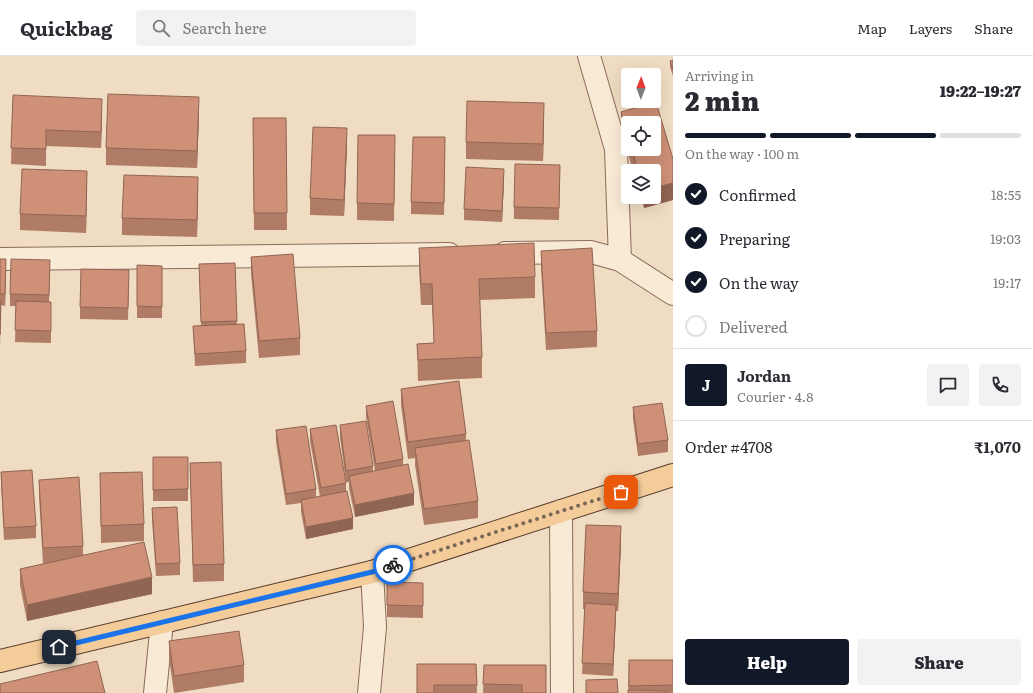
<!DOCTYPE html>
<meta charset="utf-8">
<style>
body{margin:0;font-family:Literata,serif;background:#f2f2f3;color:#2b2b33;height:100vh;display:flex;flex-direction:column;font-size:15px;white-space:nowrap}
*{box-sizing:border-box;margin:0}
p{font-size:13px;color:#7c7c81}
.icon{flex:none;width:22px;height:22px;fill:none;stroke:currentColor;stroke-width:2;stroke-linecap:round;stroke-linejoin:round}
.map{position:relative;flex:1;overflow:hidden}
.details{display:flex;flex-direction:column;background:#fff;width:360px}
.details>*{flex:none}
.needle{width:26px;rotate:1deg}
.controls{position:absolute;left:621px;top:12px;display:grid;gap:8px}
.controls a{display:grid;place-items:center;width:40px;height:40px;border-radius:4px;background:#fff;box-shadow:0 4px 16px #0002;font-size:20px}
.pin{position:absolute;display:grid;place-items:center;width:34px;height:34px;color:#fff;margin:-17px;border-radius:8px;box-shadow:0 2px 6px #0006}
.courier{position:absolute;display:grid;place-items:center;width:40px;height:40px;margin:-20px;border:3px solid #1a73e8;border-radius:50%;background:#fff;color:#222;box-shadow:0 1px 5px #0007}
.headline em{font-style:normal;font-weight:800}
.headline div{display:flex;flex-direction:column-reverse}
.headline{display:flex;align-items:center;justify-content:space-between;height:68px;padding:0 12px}
h1{font-size:26px;font-weight:800;line-height:30px}
.bar{display:grid;grid-template-columns:repeat(4,1fr);gap:6px 4px;align-content:center;height:48px;padding:0 12px}
.bar i{height:5px;border-radius:3px;background:#e1e1e2}
.bar .current{background:#111827}
.bar p{grid-column:span 4}
.line{display:flex;align-items:center;gap:10px;padding:0 12px;border-top:1px solid #e1e1e2}
.line div{flex:1}
.round{display:grid;place-items:center;flex:none;width:42px;height:42px;border-radius:4px;background:#f2f2f3}
ol{padding:0 12px;list-style:none}
li{display:flex;align-items:center;gap:12px;height:44px}
li p{margin-inline-start:auto}
li .icon{padding:4px;border-radius:50%;background:#111827;color:#fff;stroke-width:4}
li:last-child{color:#7c7c81}
li i{width:22px;height:22px;border:2px solid #e1e1e2;border-radius:50%}
.cta{display:flex;gap:8px;margin-top:auto;padding:8px 12px}
.cta a{flex:1;height:46px;border-radius:4px;background:#111827;color:#fff;font-size:16px;font-weight:800;line-height:46px;text-align:center}
.cta a+a{background:#f2f2f3;color:#2b2b33}
header{display:flex;align-items:center;gap:24px;box-sizing:border-box;height:56px;padding:0 20px;background:#fff;border-bottom:1px solid #e1e1e2}
header strong{font-size:19px}
nav{display:flex;gap:22px;margin-inline-start:auto;font-size:14px}
.search{width:280px;height:36px;background:#f2f2f3;display:flex;align-items:center;gap:10px;box-sizing:border-box;padding:0 14px;border-radius:4px;color:#7c7c81;font-size:15px}
main{display:flex;flex:1;min-height:0}
.map>svg:first-child{display:block}
.lines{fill:none;stroke-linecap:round;stroke-linejoin:round}
.minor-casing{stroke:#896c59;stroke-width:24}
.major-casing{stroke:#563b2d;stroke-width:24}
.minor{stroke:#f9ead5;stroke-width:22}
.major{stroke:#f3cc99;stroke-width:22}
.wall{fill:#b17c66;fill-rule:evenodd}
.shaded-wall{fill:#906553}
.building{fill:#ce9077;stroke:#906553}
.done{stroke:#786657;stroke-width:4;stroke-dasharray:0 7.2}
.route{stroke:#1a73e8;stroke-width:5}
</style>
<header>
<strong>Quickbag</strong>
<div class="search"><svg class="icon" aria-label="search" viewBox="0 0 24 24"><circle cx="10" cy="10" r="6"/><path d="M15 15l6 6"/></svg>Search here</div>
<nav><a>Map</a><a>Layers</a><a>Share</a></nav>
</header>
<main>
<div class="map">
<svg width="673" height="637" viewBox="0 0 673 637">
<rect width="100%" height="100%" fill="#efdcc2"/>
<g class="lines">
<g class="minor-casing">
<path id="minor" d="M589,0l27,93 4,111
M505,197l86,-1 29,8 53,34
M0,203l449,-5
M561,455l1,182
M155,637l7,-71
M369,637l6,-66 -3,-55"/>
</g>
<g class="major-casing">
<path id="major" d="M0,605l372,-89 301,-97"/>
</g>
<use href="#minor" class="minor"/>
<use href="#major" class="major"/>
</g>
<path class="wall" d="M673,4v16l-3,-9v-6z
M13,39l89,20 -1,33 -55,-2v20l-35,-2z
M621,56l52,47v41l-29,8 -3,-11h13v-26h-21l-12,-42zM628,67l26,26h-26z
M199,58l-2,54 -91,-3v-17z
M253,62h33l1,112h-33z
M544,64l-1,41 -77,-2v-17z
M445,81l-1,78 -33,-1v-12z
M347,89l-3,71 -34,-1v-17z
M395,96l-1,69 -37,-1v-17z
M560,109l-1,55 -45,-1v-12z
M504,125l-2,41 -38,-2v-11z
M87,132l-1,45 -66,-3v-16z
M198,138l-1,43 -75,-2v-17z
M419,192l116,29v21l-55,2 2,57v21l-64,3 -1,-37 17,-1 -2,-38h-11l-2,-36z
M541,195l56,80v16l-51,3 -5,-82z
M251,201l49,81v17l-41,3 -8,-84z
M0,203l6,12 -1,35 -4,-1 -1,42z
M235,207l2,61 9,27v12l-51,3 -2,-40h8l-2,-62z
M137,209l25,1v52h-25z
M50,216l-1,30h2v41l-36,-1 1,-36h-6v-12z
M129,226l-1,38 -48,-1v-12z
M401,333l65,45v6l12,61v17l-54,7 -9,-60v-7l-7,1 -7,-54z
M366,350l37,53v6l11,40 -59,12 -6,-29v-6h-3l-6,-45v-12l33,41v5h2l-9,-54z
M633,351l35,33v12l-30,4 -5,-37z
M310,373l36,54v8l7,38 -47,10 -5,-27v-9l-15,2 -10,-63v-12l40,59v8h4l-10,-56z
M153,401h35v44h-35z
M190,407l34,101v17l-31,1z
M1,416l35,54v12l-32,2 -3,-56z
M100,417l44,51v17l-43,2z
M39,424l44,66v9l69,39 -125,27 -7,-36v-16l23,-5 -4,-68z
M152,452l28,55v12l-24,1 -4,-56z
M621,487l-3,68h-2l-3,65 -31,-2 3,-65h-2v-17z
M387,526l36,1v35l-36,-1z
M169,585l75,24v17l-70,11 -5,-35z
M629,604h44v33h-45z
M476,608l1,29h-60z
M484,609l62,28h-63z"/>
<path class="shaded-wall" d="M199,41v17l-2,54v-17z
M102,43v16l-1,33v-16z
M544,47v17l-1,41v-17z
M347,72v17l-3,71v-16z
M504,113v12l-2,41v-11z
M87,115v17l-1,45v-17z
M198,121v17l-1,43v-17z
M673,127v17l-29,8v-11h10v-9z
M6,203v12l-1,35v-12z
M414,437v12l-59,12v-12z
M353,462v11l-47,10v-12z
M621,470v17l-3,68v-17z
M152,521v17l-125,27v-16z
M616,549v11l-3,60v-12z"/>
<path class="building" d="M673,4v10l-3,-9z
M108,38l91,3 -2,54 -91,-3z
M13,39l89,4 -1,33 -55,-2v19l-35,-1z
M467,45l77,2 -1,41 -77,-2z
M656,46l17,57v24l-19,5v-17h-16l-6,-22h22v-26h-26v13l-7,-24z
M253,62h33l1,95h-33z
M313,71l34,1 -3,72 -34,-2z
M358,79h37l-1,69 -37,-1z
M413,81h32l-1,66 -33,-1z
M515,108l45,1 -1,43 -45,-1z
M466,111l38,2 -2,42 -38,-2z
M22,113l65,2 -1,45 -66,-2z
M124,119l74,2 -1,43 -75,-2z
M534,187l1,34 -56,2 3,78 -64,3 -1,-16 17,-1 -2,-59h-11l-2,-36z
M592,192l5,83 -51,2 -5,-82z
M293,198l7,84 -41,3 -8,-84z
M0,203h6l-1,35h-5z
M11,203l39,1 -1,35 -39,-1z
M235,207l2,58 -36,1 -2,-58z
M137,209l25,1v41l-25,-1z
M81,213l48,1 -1,38 -48,-1z
M0,245h1l-1,34z
M16,245l35,1v29l-36,-1z
M244,268l2,27 -51,3 -2,-28z
M459,325l7,53 -58,8 -7,-53z
M393,345l10,58 -27,5 -10,-58z
M662,347l6,37 -30,4 -5,-37z
M366,365l7,45 -27,5 -6,-46z
M336,369l10,58 -25,5 -11,-59z
M306,370l10,63 -30,5 -10,-64z
M469,384l9,61 -54,8 -9,-61z
M153,401h35v32l-35,1z
M221,406l3,102 -31,1 -3,-102z
M408,408l6,29 -59,12 -6,-29z
M32,414l4,56 -32,2 -3,-56z
M142,416l2,52 -43,2 -1,-53z
M79,421l4,69 -40,2 -4,-68z
M347,435l6,27 -47,9 -5,-27z
M177,451l3,56 -24,1 -4,-56z
M586,469l35,1 -3,68 -35,-2z
M144,486l8,35 -125,28 -7,-36z
M387,526l36,1v23l-36,-1z
M585,547l31,2 -3,59 -31,-1z
M239,575l5,34 -70,11 -5,-35z
M629,604h44v25l-44,1z
M97,605l8,32h-105v-9z
M417,608h59l1,21h-43v8h-17z
M484,609h62v28h-24v-8l-39,-1z
M617,623l1,14h-32v-13z
M628,634l39,1v2h-39z"/>
<g class="lines">
<path class="done" d="M393,509l228,-73"/>
<path class="route" d="M59,591l313,-75 21,-7"/>
</g>
</svg>
<div class="controls">
<a><svg class="needle" viewBox="-14 -14 28 28"><path d="M0-13l5 13h-10z" fill="#e53935"/><path d="M0 13l5-13h-10z" fill="#7c7c81"/></svg></a>
<a><svg class="icon" aria-label="locate" viewBox="0 0 24 24"><circle cx="12" cy="12" r="6"/><path d="M12 2v4M12 18v4M2 12h4M18 12h4"/></svg></a>
<a><svg class="icon" aria-label="layers" viewBox="0 0 24 24"><path d="M12 4l9 5-9 5-9-5zM3 14l9 5 9-5"/></svg></a>
</div>
<div class="pin" style="left:621px;top:436px;background:#ea580c"><svg class="icon" aria-label="bag" viewBox="0 0 24 24"><path d="M5 8h14l-1 12H6zM9 8a3 3 0 0 1 6 0"/></svg></div>
<div class="pin" style="left:59px;top:591px;background:#1f2937"><svg class="icon" aria-label="home" viewBox="0 0 24 24"><path d="M3 11l9-7 9 7M6 9v11h12V9"/></svg></div>
<div class="courier" style="left:393px;top:509px"><svg class="icon" aria-label="bike" viewBox="0 0 24 24"><circle cx="6" cy="16" r="4"/><circle cx="18" cy="16" r="4"/><path d="M6 16l4-8h5l3 8M10 8l3 8H6M13 5h3"/></svg></div>
</div>
<section class="details">
<div class="headline"><div><h1>2 min</h1><p>Arriving in</p></div><em>19:22–19:27</em></div>
<div class="bar"><i class="current"></i><i class="current"></i><i class="current"></i><i></i><p>On the way · 100 m</p></div>
<ol>
<li><svg class="icon" aria-label="check" viewBox="0 0 24 24"><path d="M5 12l5 5 9-10"/></svg>Confirmed<p>18:55</p></li>
<li><svg class="icon" aria-label="check" viewBox="0 0 24 24"><path d="M5 12l5 5 9-10"/></svg>Preparing<p>19:03</p></li>
<li><svg class="icon" aria-label="check" viewBox="0 0 24 24"><path d="M5 12l5 5 9-10"/></svg>On the way<p>19:17</p></li>
<li><i></i>Delivered</li>
</ol>
<div class="line" style="height:72px"><b class="round" style="background:#111827;color:#fff">J</b><div><b>Jordan</b><p>Courier · 4.8</p></div><a class="round"><svg class="icon" aria-label="chat" viewBox="0 0 24 24"><path d="M4 5h16v11H9l-5 4z"/></svg></a><a class="round"><svg class="icon" aria-label="phone" viewBox="0 0 24 24"><path d="M5 4h4l2 5-3 2q2 4 5 5l2-3 5 2v4C11 20 4 13 5 4z"/></svg></a></div>
<div class="line" style="height:52px"><div>Order #4708</div><b>₹1,070</b></div>
<div class="cta"><a>Help</a><a>Share</a></div>
</section>
</main>
